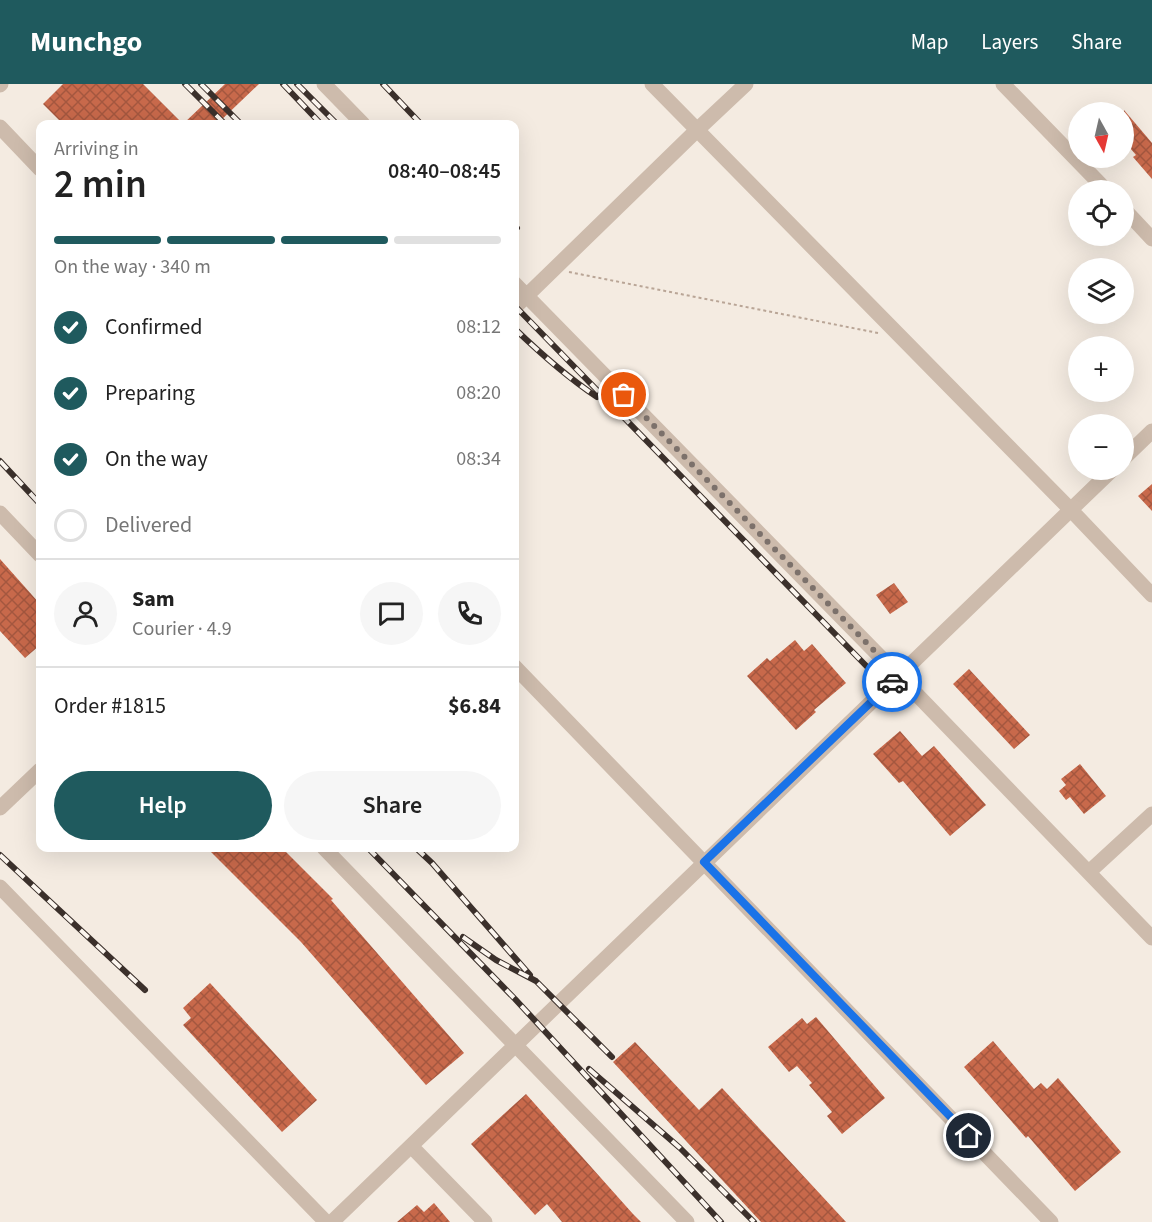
<!DOCTYPE html>
<meta charset="utf-8">
<style>
body{margin:0;font-family:"Source Sans 3",sans-serif;background:#f6f6f6;color:#222;height:100vh;display:flex;flex-direction:column;font-size:22px;white-space:nowrap}
*{box-sizing:border-box;margin:0}
p{font-size:20px;color:#767676}
.icon{flex:none;width:33px;height:33px;fill:none;stroke:currentColor;stroke-width:2;stroke-linecap:round;stroke-linejoin:round}
.map{position:relative;flex:1;overflow:hidden}
.sheet{position:absolute;left:36px;top:36px;width:483px;height:732px;display:flex;flex-direction:column;background:#fff;border-radius:12px;box-shadow:0 6px 24px #0002}
.sheet>*{flex:none}
.needle{width:39px;rotate:172deg}
.tools{position:absolute;left:1068px;top:18px;display:grid;gap:12px}
.tools a{display:grid;place-items:center;width:66px;height:66px;border-radius:50%;background:#fff;box-shadow:0 6px 24px #0002;font-size:30px}
.pin{position:absolute;display:grid;place-items:center;width:51px;height:51px;color:#fff;margin:-26px;border:3px solid #fff;border-radius:50%;box-shadow:0 2px 6px #0007}
.courier{position:absolute;display:grid;place-items:center;width:60px;height:60px;margin:-30px;border:4px solid #1a73e8;border-radius:50%;background:#fff;color:#222;box-shadow:0 2px 8px #0007}
.summary em{font-style:normal;font-weight:600}
.summary div{display:flex;flex-direction:column-reverse}
.summary{display:flex;align-items:center;justify-content:space-between;height:102px;padding:0 18px}
h1{font-size:39px;font-weight:600;line-height:45px}
.bar{display:grid;grid-template-columns:repeat(4,1fr);gap:9px 6px;align-content:center;height:72px;padding:0 18px}
.bar i{height:8px;border-radius:4px;background:#e0e0e0}
.bar .active{background:#1f5a5e}
.bar p{grid-column:span 4}
.line{display:flex;align-items:center;gap:15px;padding:0 18px;border-top:2px solid #e0e0e0}
.line div{flex:1}
.round{display:grid;place-items:center;flex:none;width:63px;height:63px;border-radius:32px;background:#f6f6f6}
ol{padding:0 18px;list-style:none}
li{display:flex;align-items:center;gap:18px;height:66px}
li p{margin-inline-start:auto}
li .icon{padding:6px;border-radius:50%;background:#1f5a5e;color:#fff;stroke-width:4}
li:last-child{color:#767676}
li i{width:33px;height:33px;border:3px solid #e0e0e0;border-radius:50%}
.primary-button{display:flex;gap:12px;margin-top:auto;padding:12px 18px}
.primary-button a{flex:1;height:69px;border-radius:36px;background:#1f5a5e;color:#fff;font-size:24px;font-weight:600;line-height:69px;text-align:center}
.primary-button a+a{background:#f6f6f6;color:#222}
header{display:flex;align-items:center;gap:36px;box-sizing:border-box;height:84px;padding:0 30px;background:#1f5a5e;color:#fff}
header strong{font-size:28px}
nav{display:flex;gap:33px;margin-inline-start:auto;font-size:21px}
.map>svg:first-child{display:block}
.building{fill:url(#building-cross-hatch)}
.lines{fill:none;stroke-linecap:round;stroke-linejoin:round}
.path{stroke:#b9a596;stroke-width:2;stroke-dasharray:3 3;stroke-linecap:butt}
.minor{stroke:#cdbbac;stroke-width:15}
.rail-casing{stroke:#3b302b;stroke-width:6}
.rail{stroke:#fbf5ee;stroke-width:4;stroke-dasharray:11;stroke-linecap:butt}
.done{stroke:#7c716b;stroke-width:6;stroke-dasharray:0 10.8}
.route{stroke:#1a73e8;stroke-width:8}
</style>
<header>
<strong>Munchgo</strong>
<nav><a>Map</a><a>Layers</a><a>Share</a></nav>
</header>
<div class="map">
<svg width="1152" height="1138" viewBox="0 0 1152 1138">
<defs>
<pattern id="building-cross-hatch" width="8" height="8" patternUnits="userSpaceOnUse" patternTransform="scale(1.5)"><rect width="8" height="8" fill="#c8694b"/><path d="M0 0l8 8M0 8l8-8" fill="none" stroke="#a4573f"/></pattern>
</defs>
<rect width="100%" height="100%" fill="#f4ebe1"/>
<path class="building" d="M63,0h80l40,40h-120l-20,-20z
M225,0h34l-42,40h-34z
M1124,26l28,33v36l-19,-22 3,-2 -12,-14z
M1152,400v27l-14,-15z
M0,475l40,45v41l-15,13 -25,-27z
M894,499l14,19 -18,12 -14,-19z
M795,556l9,11 8,-7 34,39 -32,27 2,2 -20,18 -49,-54 20,-18 3,3z
M969,585l61,66 -16,14 -61,-65z
M900,647l22,25 12,-10 52,59 -36,31 -47,-55 -4,2 -26,-29z
M1080,680l26,32 -22,18 -14,-17 -4,3 -7,-9 7,-6 -5,-6z
M207,764h75l51,51 -2,1 133,153 -38,32 -125,-143z
M210,899l107,117 -35,32 -99,-107 8,-7 -8,-10z
M816,933l69,81 -43,36 -15,-18 5,-4 -23,-27 3,-2 -15,-17 -8,6 -21,-25 34,-29 5,6z
M993,957l41,48 7,-6 6,6 11,-11 63,74 -46,39 -47,-55 -2,2 -62,-71z
M635,958l64,68 23,-22 124,134h-85l-148,-160z
M526,1010l107,120 8,8h-79l-15,-18 -12,11 -64,-71z
M434,1119l16,19h-53l20,-17 7,7z"/>
<g class="lines">
<path class="path" d="M569,188l309,61"/>
<path class="minor" d="M324,0l39,40
M652,0l418,425 82,86
M1003,0l103,106
M0,1l1,-1
M0,43l40,42
M1124,125l28,30
M514,199l384,392 254,263
M514,224l183,-178 49,-46
M1124,374l28,-27
M0,429l40,42
M514,582l537,556
M0,724l40,-38
M324,764l363,374
M1089,788l63,-58
M0,803l326,335
M411,1062l74,76
M332,1138l780,-752"/>
<g class="rail-casing">
<path id="rail" d="M185,0l40,40
M201,0l40,40
M283,0l38,40
M297,0l40,40
M383,0l38,40
M514,141l3,3
M514,221l365,374
M514,244c26,25 53,49 83,69
M0,377l40,43
M368,764l147,151 206,223
M416,764l16,15 98,112
M0,771l145,135
M463,853l33,23 40,21 76,76
M589,985l91,79 74,74"/>
</g>
<use href="#rail" class="rail"/>
</g>
<g class="lines">
<path class="done" d="M624,311l274,280 -6,7"/>
<path class="route" d="M892,598l-188,180 265,274"/>
</g>
</svg>
<div class="tools">
<a><svg class="needle" viewBox="-14 -14 28 28"><path d="M0-13l5 13h-10z" fill="#e53935"/><path d="M0 13l5-13h-10z" fill="#767676"/></svg></a>
<a><svg class="icon" aria-label="locate" viewBox="0 0 24 24"><circle cx="12" cy="12" r="6"/><path d="M12 2v4M12 18v4M2 12h4M18 12h4"/></svg></a>
<a><svg class="icon" aria-label="layers" viewBox="0 0 24 24"><path d="M12 4l9 5-9 5-9-5zM3 14l9 5 9-5"/></svg></a>
<a>+</a>
<a>−</a>
</div>
<div class="pin" style="left:624px;top:311px;background:#ea580c"><svg class="icon" aria-label="bag" viewBox="0 0 24 24"><path d="M5 8h14l-1 12H6zM9 8a3 3 0 0 1 6 0"/></svg></div>
<div class="pin" style="left:969px;top:1052px;background:#1f2937"><svg class="icon" aria-label="home" viewBox="0 0 24 24"><path d="M3 11l9-7 9 7M6 9v11h12V9"/></svg></div>
<div class="courier" style="left:892px;top:598px"><svg class="icon" aria-label="car" viewBox="0 0 24 24"><path d="M5 17H2v-5l4-1 3-4h7l3 4 3 1v5h-3M9 17h6M6 11h13"/><circle cx="7" cy="17" r="2"/><circle cx="17" cy="17" r="2"/></svg></div>
<section class="sheet">
<div class="summary"><div><h1>2 min</h1><p>Arriving in</p></div><em>08:40–08:45</em></div>
<div class="bar"><i class="active"></i><i class="active"></i><i class="active"></i><i></i><p>On the way · 340 m</p></div>
<ol>
<li><svg class="icon" aria-label="check" viewBox="0 0 24 24"><path d="M5 12l5 5 9-10"/></svg>Confirmed<p>08:12</p></li>
<li><svg class="icon" aria-label="check" viewBox="0 0 24 24"><path d="M5 12l5 5 9-10"/></svg>Preparing<p>08:20</p></li>
<li><svg class="icon" aria-label="check" viewBox="0 0 24 24"><path d="M5 12l5 5 9-10"/></svg>On the way<p>08:34</p></li>
<li><i></i>Delivered</li>
</ol>
<div class="line" style="height:108px"><a class="round"><svg class="icon" aria-label="person" viewBox="0 0 24 24"><circle cx="12" cy="8" r="4"/><path d="M4 21q1-7 8-7t8 7"/></svg></a><div><b>Sam</b><p>Courier · 4.9</p></div><a class="round"><svg class="icon" aria-label="chat" viewBox="0 0 24 24"><path d="M4 5h16v11H9l-5 4z"/></svg></a><a class="round"><svg class="icon" aria-label="phone" viewBox="0 0 24 24"><path d="M5 4h4l2 5-3 2q2 4 5 5l2-3 5 2v4C11 20 4 13 5 4z"/></svg></a></div>
<div class="line" style="height:78px"><div>Order #1815</div><b>$6.84</b></div>
<div class="primary-button"><a>Help</a><a>Share</a></div>
</section>
</div>
